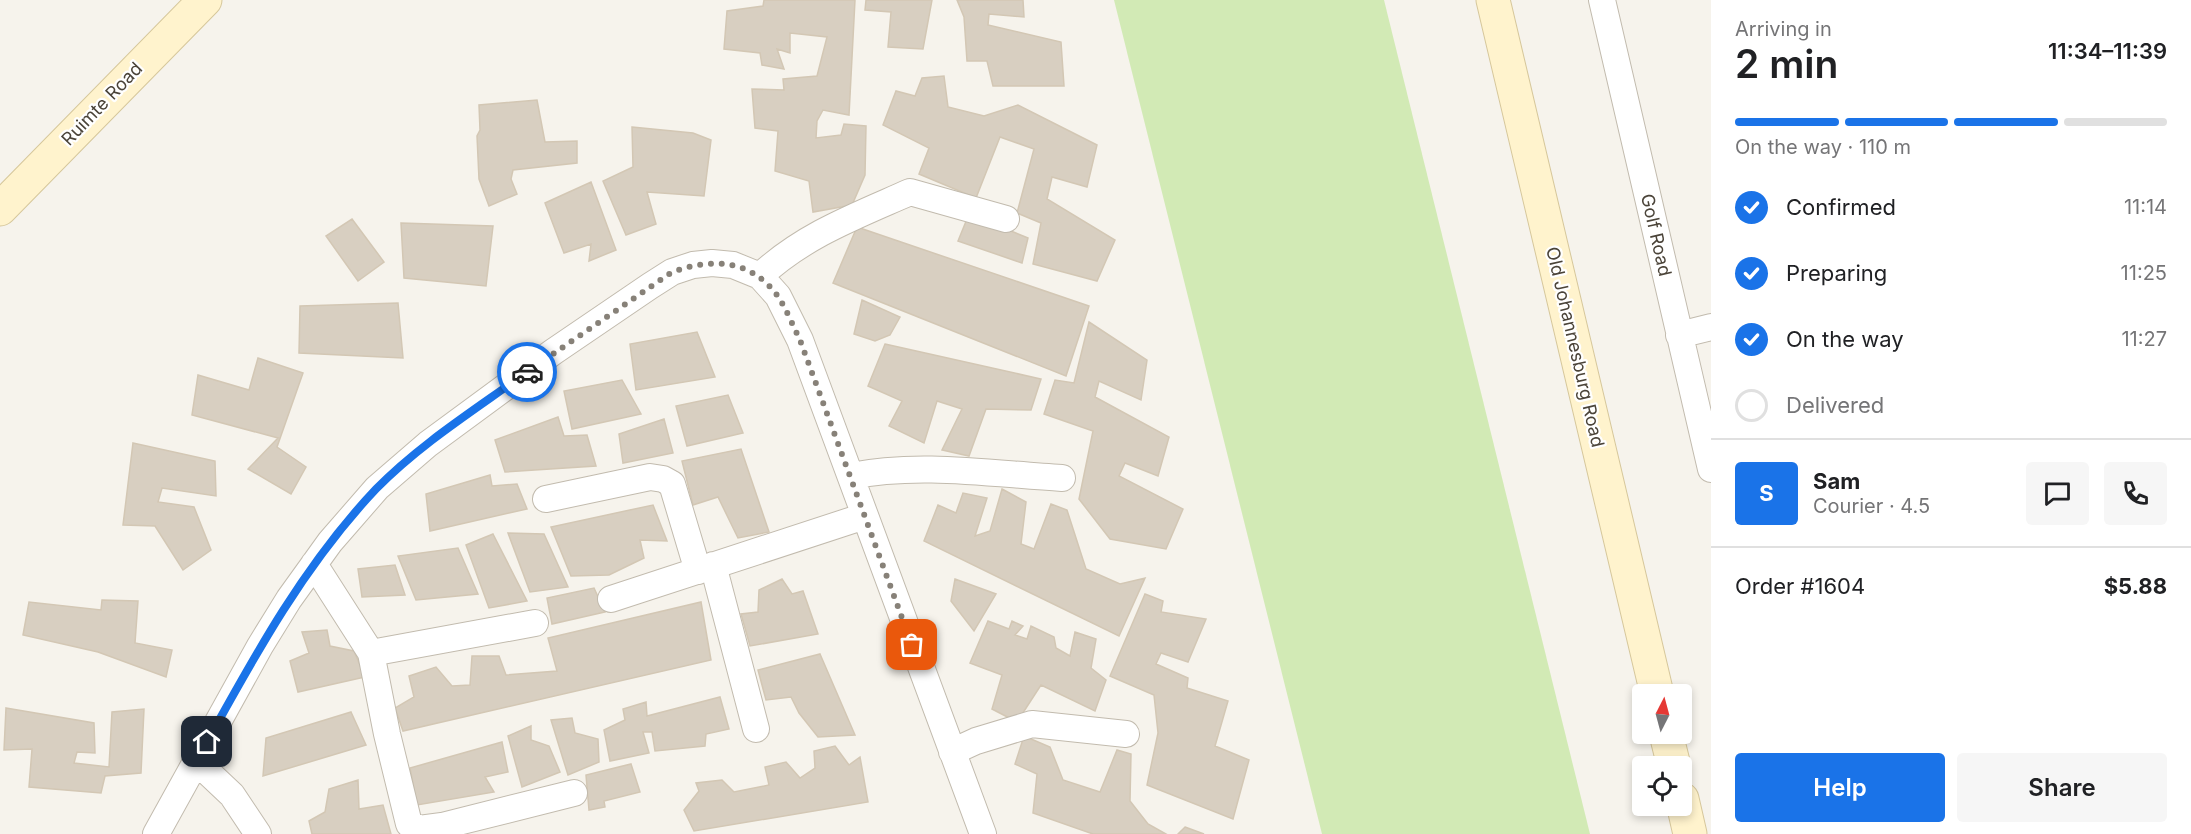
<!DOCTYPE html>
<meta charset="utf-8">
<style>
body{margin:0;font-family:Inter,sans-serif;background:#f6f6f6;color:#202124;height:100vh;display:flex;flex-direction:column;font-size:22px;white-space:nowrap}
*{box-sizing:border-box;margin:0}
p{font-size:20px;color:#757577}
.icon{flex:none;width:33px;height:33px;fill:none;stroke:currentColor;stroke-width:2;stroke-linecap:round;stroke-linejoin:round}
.map{position:relative;flex:1;overflow:hidden}
.panel{display:flex;flex-direction:column;background:#fff;width:480px}
.panel>*{flex:none}
.needle{width:39px;rotate:6deg}
.controls{position:absolute;left:1632px;top:684px;display:grid;gap:12px}
.controls a{display:grid;place-items:center;width:60px;height:60px;border-radius:6px;background:#fff;box-shadow:0 3px 9px #0003;font-size:30px}
.pin{position:absolute;display:grid;place-items:center;width:51px;height:51px;color:#fff;margin:-26px;border-radius:12px;box-shadow:0 3px 9px #0006}
.courier{position:absolute;display:grid;place-items:center;width:60px;height:60px;margin:-30px;border:4px solid #1a73e8;border-radius:50%;background:#fff;color:#222;box-shadow:0 2px 8px #0007}
.headline em{font-style:normal;font-weight:600}
.headline div{display:flex;flex-direction:column-reverse}
.headline{display:flex;align-items:center;justify-content:space-between;height:102px;padding:0 24px}
h1{font-size:39px;font-weight:600;line-height:45px}
.bar{display:grid;grid-template-columns:repeat(4,1fr);gap:9px 6px;align-content:center;height:72px;padding:0 24px}
.bar i{height:8px;border-radius:4px;background:#e0e0e0}
.bar .on{background:#1a73e8}
.bar p{grid-column:span 4}
.line{display:flex;align-items:center;gap:15px;padding:0 24px;border-top:2px solid #e0e0e0}
.line div{flex:1}
.round{display:grid;place-items:center;flex:none;width:63px;height:63px;border-radius:6px;background:#f6f6f6}
ol{padding:0 24px;list-style:none}
li{display:flex;align-items:center;gap:18px;height:66px}
li p{margin-inline-start:auto}
li .icon{padding:6px;border-radius:50%;background:#1a73e8;color:#fff;stroke-width:4}
li:last-child{color:#757577}
li i{width:33px;height:33px;border:3px solid #e0e0e0;border-radius:50%}
.action{display:flex;gap:12px;margin-top:auto;padding:12px 24px}
.action a{flex:1;height:69px;border-radius:6px;background:#1a73e8;color:#fff;font-size:24px;font-weight:600;line-height:69px;text-align:center}
.action a+a{background:#f6f6f6;color:#202124}
main{display:flex;flex:1;min-height:0}
.map>svg:first-child{display:block}
.grass{fill:#d2eab5}
.building{fill:#d8cfc1;stroke:#d3c7b4;stroke-width:1.5}
.lines{fill:none;stroke-linecap:round;stroke-linejoin:round}
.minor-casing{stroke:#c2bbae;stroke-width:28}
.secondary-casing{stroke:#d6c79b;stroke-width:35}
.minor{stroke:#fff;stroke-width:26}
.secondary{stroke:#fff3cd;stroke-width:33}
.done{stroke:#878178;stroke-width:6;stroke-dasharray:0 10.8}
.route{stroke:#1a73e8;stroke-width:8}
.labels{text-anchor:middle;stroke-width:4.5;stroke-linejoin:round;paint-order:stroke}
.street-label{font-size:18px;fill:#4b4439;stroke:#fff}
</style>
<main>
<div class="map">
<svg width="1711" height="834" viewBox="0 0 1711 834">
<rect width="100%" height="100%" fill="#f6f3ec"/>
<path class="grass" d="M1114,0h270l206,834h-268z"/>
<path class="building" d="M764,0h91l-6,115 -26,-5 -6,11 -1,17 25,-3 3,-11 22,2 -1,49 -13,30 -39,7 -4,-31 -34,-10 3,-40 -23,-3 -3,-39 32,1 -1,-11 34,-3 10,-39 -37,-4v20l-13,-4 7,20 -22,-4 -2,-12 -36,-4 3,-38 36,-5z
M866,0h66l-9,49 -35,-2 3,-35 -26,-2z
M957,0h66l1,17 -35,-3 -1,11 73,17 3,44h-71l-6,-25h-20l-3,-44z
M944,76l4,31 36,9 34,-11 79,40 -10,42 -35,-10 -5,22 68,41 -18,41 -64,-17 8,-41 -24,-10 17,-64 -34,-12 -24,61 -57,-24 10,-26 -46,-23 13,-34 19,5 7,-18z
M537,100l8,42 32,-1v22l-64,7 -2,9 6,15 -28,12 -10,-27 -2,-43 3,-6 -1,-25z
M632,127l61,6 18,7 -7,56 -57,-4 9,32 -30,11 -23,-54 30,-14z
M591,182l25,68 -27,11 2,-17 -27,9 -19,-50z
M969,214l59,24 -6,25 -64,-22z
M352,219l32,43 -26,19 -32,-45z
M401,223l92,3 -7,60 -82,-8z
M857,227l232,79 -23,70 -233,-93z
M862,300l38,17 -10,18 -15,6 -21,-7z
M398,303l5,55 -104,-5 1,-47z
M1089,322l58,38 -6,40 -42,-19 -4,16 74,40 -11,39 -33,-13 -6,13 64,33 -17,40 -56,-10 -31,-40 14,-68 -49,-17 11,-34 19,3z
M697,332l18,45 -79,13 -6,-46z
M885,344l156,35 -10,31 -45,-1 -17,47 -27,-6 20,-41 -25,-8 -13,42 -35,-17 13,-25 -34,-15z
M258,358l45,15 -26,74 29,20 -15,27 -43,-25 30,-31 -86,-23 6,-40 51,15z
M622,380l19,34 -69,15 -8,-38z
M728,395l15,38 -56,13 -11,-40z
M558,417l6,19 23,-1 9,31 -91,6 -10,-32z
M664,419l9,34 -50,10 -4,-29z
M133,443l82,18 1,35 -54,-8 -4,14 36,5 17,43 -28,20 -28,-44 -32,-1z
M741,449l28,83 -31,6 -20,-41 -25,8 -11,-44z
M490,475l2,11 25,-2 10,25 -97,22 -4,-37z
M1002,489l24,13 -5,42 13,5 17,-45 16,6 19,59 34,15 25,-6 -26,58 -195,-95 14,-36 18,8 7,-20 24,5 -12,38 15,-5z
M653,505l14,36 -27,-1 4,18 -35,17 -38,1 -20,-49z
M508,533l36,1 24,53 -38,5z
M493,534l34,67 -38,7 -23,-63z
M458,548l20,46 -62,6 -18,-44z
M395,565l10,30 -43,2 -4,-28z
M782,579l10,15 11,-3 15,43 -68,12 -9,-32 17,-2 1,-22z
M955,579l41,15 -22,37 -23,-30z
M594,588l11,24 -53,12 -5,-26z
M1145,594l18,7 -2,11 45,7 -18,43 -27,-9 -5,11 32,14 -1,10 41,13 -13,45 34,14 -16,59 -86,-34 11,-52 -4,-38 -44,-19z
M102,600l36,1 -3,42 37,7 -6,27 -68,-25 -75,-17 6,-33 72,8z
M701,602l10,58 -308,71 -8,-23 19,-11 -5,-21 27,-9 16,19 18,-1 2,-29h27l7,19 51,-4 -9,-33z
M988,621l21,8 3,-8 11,5 -8,9 12,4 4,-13 23,11 2,11 14,8 5,-24 21,7 -5,29 15,12 -11,31 -54,-26 -24,37 -25,-13 10,-34 -32,-12z
M327,630l3,16 24,5 11,26 -67,15 -8,-31 19,-8 -7,-21z
M820,654l35,81 -37,2 -19,-24 -8,-16 -25,3 -8,-30z
M720,697l9,32 -23,5 -1,12 -50,5 -3,-19h-9l6,21 -39,8 -6,-31 21,-10 -2,-11 23,-7 1,14z
M6,708l88,15 1,30 -18,-1 -3,11 35,4 3,-55 32,-3 -3,64 -36,3 -4,17 -72,-6 3,-38 -28,1z
M351,712l15,33 -103,31 3,-38z
M572,718l3,15 23,6 1,23 -31,13 -17,-55z
M531,726v14l18,6 11,26 -38,15 -14,-51z
M1024,736l26,11 13,33 37,12 17,-42 14,4 -1,47 18,23 18,10h-73l-60,-21 4,-39 -22,-10z
M502,742l6,30 -23,5 9,15 -77,13 -7,-37z
M835,746l14,19 11,-8 8,45 -174,29 -10,-21 15,-19 -3,-8 26,-3 12,12 35,-7 -4,-18 21,-5 14,16 15,-10 -1,-17z
M631,764l9,28 -36,9 1,6 -16,3 -3,-35z
M358,780l1,29 24,-4 8,29h-79l-3,-13 16,-9 4,-23z
M1185,827l19,7h-26z"/>
<g class="lines">
<g class="minor-casing">
<path id="minor" d="M1602,0l109,469
M760,276c44,-41 96,-60 150,-84l96,27
M1679,335l32,-8
M851,476c68,-14 142,-2 211,2
M546,499l104,-22 13,2 9,5 26,87
M314,564l57,89 16,81 22,90 10,5 23,-3 132,-33
M713,565l43,164
M611,599l254,-83
M371,653l164,-30
M952,752l24,-11 56,-17 94,10
M196,761l36,34 26,39
M156,834l104,-188 29,-47 41,-57 47,-54 51,-44 125,-92 97,-66 22,-14 21,-7 19,-2 21,2 27,11 18,20 22,44 183,494"/>
</g>
<g class="secondary-casing">
<path id="secondary" d="M1493,0l164,694
M0,209l205,-209
M1666,734l8,32
M1682,799l8,35"/>
</g>
<use href="#minor" class="minor"/>
<use href="#secondary" class="secondary"/>
</g>
<g class="lines">
<path class="done" d="M527,372l145,-100c40,-14 78,-13 105,23 9,13 16,31 23,45l112,305"/>
<path class="route" d="M207,742c49,-89 98,-178 169,-253 44,-45 100,-80 151,-117"/>
</g>
<g class="labels">
<g class="street-label">
<text transform="translate(102 104) rotate(-46)" y="6">Ruimte Road</text>
<text transform="translate(1656 235) rotate(77)" y="6">Golf Road</text>
<text transform="translate(1575 347) rotate(77)" y="6">Old Johannesburg Road</text>
</g>
</g>
</svg>
<div class="controls">
<a><svg class="needle" viewBox="-14 -14 28 28"><path d="M0-13l5 13h-10z" fill="#e53935"/><path d="M0 13l5-13h-10z" fill="#757577"/></svg></a>
<a><svg class="icon" aria-label="locate" viewBox="0 0 24 24"><circle cx="12" cy="12" r="6"/><path d="M12 2v4M12 18v4M2 12h4M18 12h4"/></svg></a>
</div>
<div class="pin" style="left:912px;top:645px;background:#ea580c"><svg class="icon" aria-label="bag" viewBox="0 0 24 24"><path d="M5 8h14l-1 12H6zM9 8a3 3 0 0 1 6 0"/></svg></div>
<div class="pin" style="left:207px;top:742px;background:#1f2937"><svg class="icon" aria-label="home" viewBox="0 0 24 24"><path d="M3 11l9-7 9 7M6 9v11h12V9"/></svg></div>
<div class="courier" style="left:527px;top:372px"><svg class="icon" aria-label="car" viewBox="0 0 24 24"><path d="M5 17H2v-5l4-1 3-4h7l3 4 3 1v5h-3M9 17h6M6 11h13"/><circle cx="7" cy="17" r="2"/><circle cx="17" cy="17" r="2"/></svg></div>
</div>
<section class="panel">
<div class="headline"><div><h1>2 min</h1><p>Arriving in</p></div><em>11:34–11:39</em></div>
<div class="bar"><i class="on"></i><i class="on"></i><i class="on"></i><i></i><p>On the way · 110 m</p></div>
<ol>
<li><svg class="icon" aria-label="check" viewBox="0 0 24 24"><path d="M5 12l5 5 9-10"/></svg>Confirmed<p>11:14</p></li>
<li><svg class="icon" aria-label="check" viewBox="0 0 24 24"><path d="M5 12l5 5 9-10"/></svg>Preparing<p>11:25</p></li>
<li><svg class="icon" aria-label="check" viewBox="0 0 24 24"><path d="M5 12l5 5 9-10"/></svg>On the way<p>11:27</p></li>
<li><i></i>Delivered</li>
</ol>
<div class="line" style="height:108px"><b class="round" style="background:#1a73e8;color:#fff">S</b><div><b>Sam</b><p>Courier · 4.5</p></div><a class="round"><svg class="icon" aria-label="chat" viewBox="0 0 24 24"><path d="M4 5h16v11H9l-5 4z"/></svg></a><a class="round"><svg class="icon" aria-label="phone" viewBox="0 0 24 24"><path d="M5 4h4l2 5-3 2q2 4 5 5l2-3 5 2v4C11 20 4 13 5 4z"/></svg></a></div>
<div class="line" style="height:78px"><div>Order #1604</div><b>$5.88</b></div>
<div class="action"><a>Help</a><a>Share</a></div>
</section>
</main>
